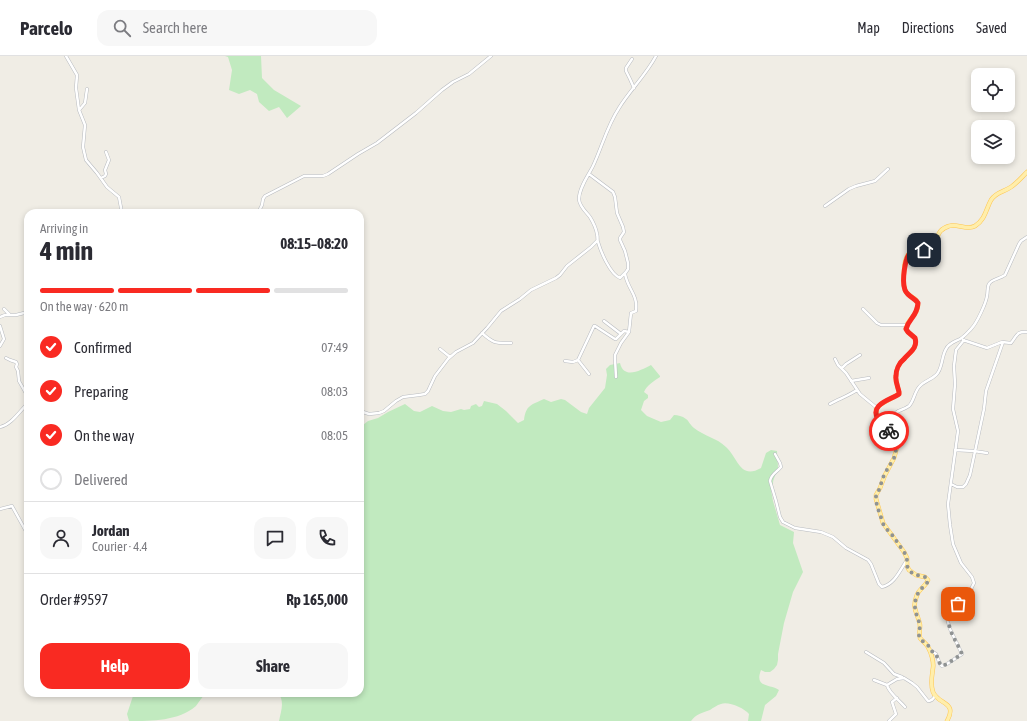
<!DOCTYPE html>
<meta charset="utf-8">
<style>
body{margin:0;font-family:"Asap Condensed",sans-serif;background:#f7f7f7;color:#2b2b33;height:100vh;display:flex;flex-direction:column;font-size:15px;white-space:nowrap}
*{box-sizing:border-box;margin:0}
p{font-size:13px;color:#7c7c81}
.icon{flex:none;width:22px;height:22px;fill:none;stroke:currentColor;stroke-width:2;stroke-linecap:round;stroke-linejoin:round}
.map{position:relative;flex:1;overflow:hidden}
.side{position:absolute;left:24px;top:153px;width:340px;height:488px;display:flex;flex-direction:column;background:#fff;border-radius:12px;box-shadow:0 2px 6px #0003}
.side>*{flex:none}
.fabs{position:absolute;left:971px;top:12px;display:grid;gap:8px}
.fabs a{display:grid;place-items:center;width:44px;height:44px;border-radius:8px;background:#fff;box-shadow:0 2px 6px #0003;font-size:20px}
.pin{position:absolute;display:grid;place-items:center;width:34px;height:34px;color:#fff;margin:-17px;border-radius:8px;box-shadow:0 2px 6px #0006}
.courier{position:absolute;display:grid;place-items:center;width:40px;height:40px;margin:-20px;border:3px solid #f92a22;border-radius:50%;background:#fff;color:#222;box-shadow:0 1px 5px #0007}
.overview em{font-style:normal;font-weight:700}
.overview div{display:flex;flex-direction:column-reverse}
.overview{display:flex;align-items:center;justify-content:space-between;height:68px;padding:0 16px}
h1{font-size:26px;font-weight:700;line-height:30px}
.bar{display:grid;grid-template-columns:repeat(4,1fr);gap:6px 4px;align-content:center;height:48px;padding:0 16px}
.bar i{height:5px;border-radius:3px;background:#e1e1e2}
.bar .selected{background:#f92a22}
.bar p{grid-column:span 4}
.line{display:flex;align-items:center;gap:10px;padding:0 16px;border-top:1px solid #e1e1e2}
.line div{flex:1}
.round{display:grid;place-items:center;flex:none;width:42px;height:42px;border-radius:12px;background:#f7f7f7}
ol{padding:0 16px;list-style:none}
li{display:flex;align-items:center;gap:12px;height:44px}
li p{margin-inline-start:auto}
li .icon{padding:4px;border-radius:50%;background:#f92a22;color:#fff;stroke-width:4}
li:last-child{color:#7c7c81}
li i{width:22px;height:22px;border:2px solid #e1e1e2;border-radius:50%}
.button{display:flex;gap:8px;margin-top:auto;padding:8px 16px}
.button a{flex:1;height:46px;border-radius:12px;background:#f92a22;color:#fff;font-size:16px;font-weight:700;line-height:46px;text-align:center}
.button a+a{background:#f7f7f7;color:#2b2b33}
header{display:flex;align-items:center;gap:24px;box-sizing:border-box;height:56px;padding:0 20px;background:#fff;border-bottom:1px solid #e1e1e2}
header strong{font-size:19px}
nav{display:flex;gap:22px;margin-inline-start:auto;font-size:14px}
.search{width:280px;height:36px;background:#f7f7f7;display:flex;align-items:center;gap:10px;box-sizing:border-box;padding:0 14px;border-radius:12px;color:#7c7c81;font-size:15px}
.map>svg:first-child{display:block}
.green{fill:#c1eabf}
.lines{fill:none;stroke-linecap:round;stroke-linejoin:round}
.minor-casing{stroke:#b8bbc0;stroke-width:3.5}
.primary-casing{stroke:#fec650;stroke-width:4.5}
.minor{stroke:#fff;stroke-width:2.5}
.primary{stroke:#ffeeab;stroke-width:3.5}
.done{stroke:#909393;stroke-width:4;stroke-dasharray:0 7.2}
.route{stroke:#f92a22;stroke-width:5}
</style>
<header>
<strong>Parcelo</strong>
<div class="search"><svg class="icon" aria-label="search" viewBox="0 0 24 24"><circle cx="10" cy="10" r="6"/><path d="M15 15l6 6"/></svg>Search here</div>
<nav><a>Map</a><a>Directions</a><a>Saved</a></nav>
</header>
<div class="map">
<svg width="1027" height="665" viewBox="0 0 1027 665">
<rect width="100%" height="100%" fill="#f0ede5"/>
<path class="green" d="M225,0h36l1,22 12,12 27,16 -14,12 -8,-11 -10,4 -10,-9 -2,-8 -7,-4 -11,4 -10,-4 3,-20 -4,-13z
M620,307c4,17 21,7 31,2l9,11v1c-6,4 -13,8 -16,15l4,3v3l-4,3 -3,9 6,6 14,6 9,-2 4,-5c4,0 8,1 12,4 3,2 4,6 8,9 10,8 23,10 32,19 12,11 14,33 35,21l5,-15 5,-3 6,1c0,6 1,12 1,17 -2,8 -6,11 -5,19l-2,3 2,11 7,24 14,7 -1,11 10,29 -10,20 -9,31 -6,31v6l-1,5 -3,4 -4,3h-5l-4,-2c-7,18 9,14 18,20l-3,6 -11,9 -4,16h-13l1,-7c-5,-6 -21,-13 -28,-10 -4,1 -8,4 -11,6 -8,3 -14,4 -19,11h-412c2,-10 6,-20 -1,-28h82v-259l3,-9 5,-4 10,-3 10,-6 17,-8 9,7 6,1 12,-6 11,5 8,1 10,-3 3,1 6,-1 1,-3 5,-2 3,3 3,-1 2,-5 13,3 9,7 12,12 6,-3c2,-15 7,-15 20,-21l7,3 10,-3 4,1 16,12 6,2 2,-6 16,-20 2,-13 -1,-6 4,-4z
M134,637h72c-4,4 -7,9 -10,13 -18,15 -43,15 -67,15l-2,-7z"/>
<g class="lines">
<g class="minor-casing">
<path id="minor" d="M66,0l11,19 -1,13 3,22 6,15 -2,22 3,13 11,13 10,14 12,10 3,16
M632,3l-6,9v3l4,8 4,9
M80,53l5,-6 2,-14
M589,118l24,18 2,5 2,16 6,14 1,5 -4,6v2l5,11 3,12v6l-2,3 -6,6c-10,-4 -19,-26 -22,-36 -1,-2 0,-5 -1,-8 -1,-6 -4,-12 -7,-17 -4,-5 -11,-11 -11,-18 0,-11 9,-23 14,-33 9,-19 14,-40 26,-58 11,-18 27,-33 37,-52
M101,122l4,-2 1,-2 -1,-4 4,-10 -3,-8
M825,150l24,-17 7,-3 19,-5 13,-12
M113,155l1,2
M258,157l4,-8 1,-6 2,-3 39,-20h19l5,-2 30,-20 19,-11 39,-30 26,-23 11,-8 16,-8 22,-18
M4,253l5,5
M863,253l14,14 4,2h26
M0,261l5,-2h11l12,-3
M604,265l17,13
M0,270l4,13 -4,7
M482,277c12,11 14,10 29,10
M963,284l24,8 15,-6 9,1c6,-7 5,-12 16,-11
M440,293l10,8
M6,302l4,2 6,2 1,2 -1,3 2,4 1,10 9,16
M835,303l3,6 8,8 14,21 17,14
M565,305l8,1 5,-2
M842,312l4,-4 14,-9
M589,318l-11,-14 16,-34h1l20,13h1l8,-8 5,1
M616,321l-1,-18v-4l6,-12 8,-11 2,-19 5,-2c2,-17 -8,-21 -11,-37
M851,325l18,-3
M830,348c9,-5 18,-8 27,-14
M360,355l9,3 10,-1 5,-2 12,-10 7,-4 16,-2 6,-1 3,-3 7,-15 13,-17 8,-7 17,-9 14,-15 14,-17 19,-12 11,-9 25,-12 4,-3 7,-9 24,-19 6,-6
M0,371c11,-2 20,-16 28,-24
M888,373c2,-8 4,-16 13,-19 3,-1 5,-2 8,-4 5,-5 5,-13 10,-19 5,-6 12,-7 17,-12 7,-6 5,-18 10,-26 3,-6 8,-7 14,-10 4,-2 8,-7 11,-10 6,-6 15,-26 16,-33 1,-4 0,-9 2,-12 2,-5 11,-5 16,-9l14,-31 2,-3 6,-4
M955,394l19,1 13,2
M775,398l5,9 1,4c-4,5 -10,7 -11,14l6,20 4,16 3,5 12,6 26,4 12,5 13,11 22,12 3,4 8,20 3,3c13,-3 18,-17 25,-27
M951,428l6,3h6l3,-3 4,-9 14,-66 2,-18 17,-49
M0,453l12,-3 16,29
M930,594l6,4 4,10 2,2 5,-2 15,-10 -12,-25 -2,-7 1,-6 5,-8 8,-7 8,-10 4,-8 -2,-6 -11,-14 -8,-19 -3,-19 -2,-21 10,-73 -5,-22 2,-25 -1,-18 2,-16 8,-10
M866,596l18,11 10,11 8,3
M874,624l13,5 10,-6 7,-1 8,5 5,4 11,14c4,0 5,-2 7,-5
M887,629c1,7 13,16 18,22
M889,665l7,-7 -4,-12 5,-4"/>
</g>
<g class="primary-casing">
<path id="primary" d="M947,665c11,-20 -9,-16 -14,-29 -3,-8 -1,-16 0,-24 1,-6 -2,-16 -5,-21 -2,-4 -6,-6 -8,-9 -1,-4 0,-8 0,-13 -2,-12 -9,-16 -3,-30 2,-6 9,-9 11,-15l-3,-3 -9,-2 -7,-5 -2,-4v-8l-3,-6 -21,-29 -7,-24v-4l4,-7 5,-13 9,-17 3,-11 -9,-18 -7,-6 -4,-6 -1,-8 5,-5 18,-10v-2c-1,-5 -4,-11 -3,-16 0,-6 3,-13 8,-17 6,-7 14,-11 11,-21l-7,-6 -2,-3c0,-2 1,-5 2,-6 3,-6 10,-9 10,-18 0,-7 -9,-8 -12,-13 -4,-6 -2,-27 0,-33 5,-15 18,-5 26,-12 8,-7 2,-16 17,-21 8,-3 18,5 26,0 10,-6 11,-17 16,-26 5,-8 13,-8 20,-13 6,-4 11,-10 16,-15"/>
</g>
<use href="#minor" class="minor"/>
<use href="#primary" class="primary"/>
</g>
<g class="lines">
<path class="done" d="M889,375l7,12v7l-2,8 -10,17 -5,15 -3,5v4l1,7 7,20 9,10 13,19 1,5v6l2,4 4,4 12,3 3,3 -1,3 -7,7 -3,5 -2,7v8l5,15 -1,11 2,4 7,5 2,5 6,4 4,10 2,2 5,-2 15,-10c-8,-19 -23,-33 -4,-50"/>
<path class="route" d="M889,375c-3,-5 -8,-8 -11,-12 -9,-15 13,-19 21,-25v-2c-1,-5 -4,-11 -3,-16 0,-6 3,-13 8,-17 6,-7 14,-11 11,-21l-7,-6 -2,-3c3,-11 11,-12 12,-26 -3,-5 -10,-6 -13,-13 -3,-7 -1,-34 7,-39 3,-2 8,-1 12,-1"/>
</g>
</svg>
<div class="fabs">
<a><svg class="icon" aria-label="locate" viewBox="0 0 24 24"><circle cx="12" cy="12" r="6"/><path d="M12 2v4M12 18v4M2 12h4M18 12h4"/></svg></a>
<a><svg class="icon" aria-label="layers" viewBox="0 0 24 24"><path d="M12 4l9 5-9 5-9-5zM3 14l9 5 9-5"/></svg></a>
</div>
<div class="pin" style="left:958px;top:548px;background:#ea580c"><svg class="icon" aria-label="bag" viewBox="0 0 24 24"><path d="M5 8h14l-1 12H6zM9 8a3 3 0 0 1 6 0"/></svg></div>
<div class="pin" style="left:924px;top:194px;background:#1f2937"><svg class="icon" aria-label="home" viewBox="0 0 24 24"><path d="M3 11l9-7 9 7M6 9v11h12V9"/></svg></div>
<div class="courier" style="left:889px;top:375px"><svg class="icon" aria-label="bike" viewBox="0 0 24 24"><circle cx="6" cy="16" r="4"/><circle cx="18" cy="16" r="4"/><path d="M6 16l4-8h5l3 8M10 8l3 8H6M13 5h3"/></svg></div>
<section class="side">
<div class="overview"><div><h1>4 min</h1><p>Arriving in</p></div><em>08:15–08:20</em></div>
<div class="bar"><i class="selected"></i><i class="selected"></i><i class="selected"></i><i></i><p>On the way · 620 m</p></div>
<ol>
<li><svg class="icon" aria-label="check" viewBox="0 0 24 24"><path d="M5 12l5 5 9-10"/></svg>Confirmed<p>07:49</p></li>
<li><svg class="icon" aria-label="check" viewBox="0 0 24 24"><path d="M5 12l5 5 9-10"/></svg>Preparing<p>08:03</p></li>
<li><svg class="icon" aria-label="check" viewBox="0 0 24 24"><path d="M5 12l5 5 9-10"/></svg>On the way<p>08:05</p></li>
<li><i></i>Delivered</li>
</ol>
<div class="line" style="height:72px"><a class="round"><svg class="icon" aria-label="person" viewBox="0 0 24 24"><circle cx="12" cy="8" r="4"/><path d="M4 21q1-7 8-7t8 7"/></svg></a><div><b>Jordan</b><p>Courier · 4.4</p></div><a class="round"><svg class="icon" aria-label="chat" viewBox="0 0 24 24"><path d="M4 5h16v11H9l-5 4z"/></svg></a><a class="round"><svg class="icon" aria-label="phone" viewBox="0 0 24 24"><path d="M5 4h4l2 5-3 2q2 4 5 5l2-3 5 2v4C11 20 4 13 5 4z"/></svg></a></div>
<div class="line" style="height:52px"><div>Order #9597</div><b>Rp 165,000</b></div>
<div class="button"><a>Help</a><a>Share</a></div>
</section>
</div>
